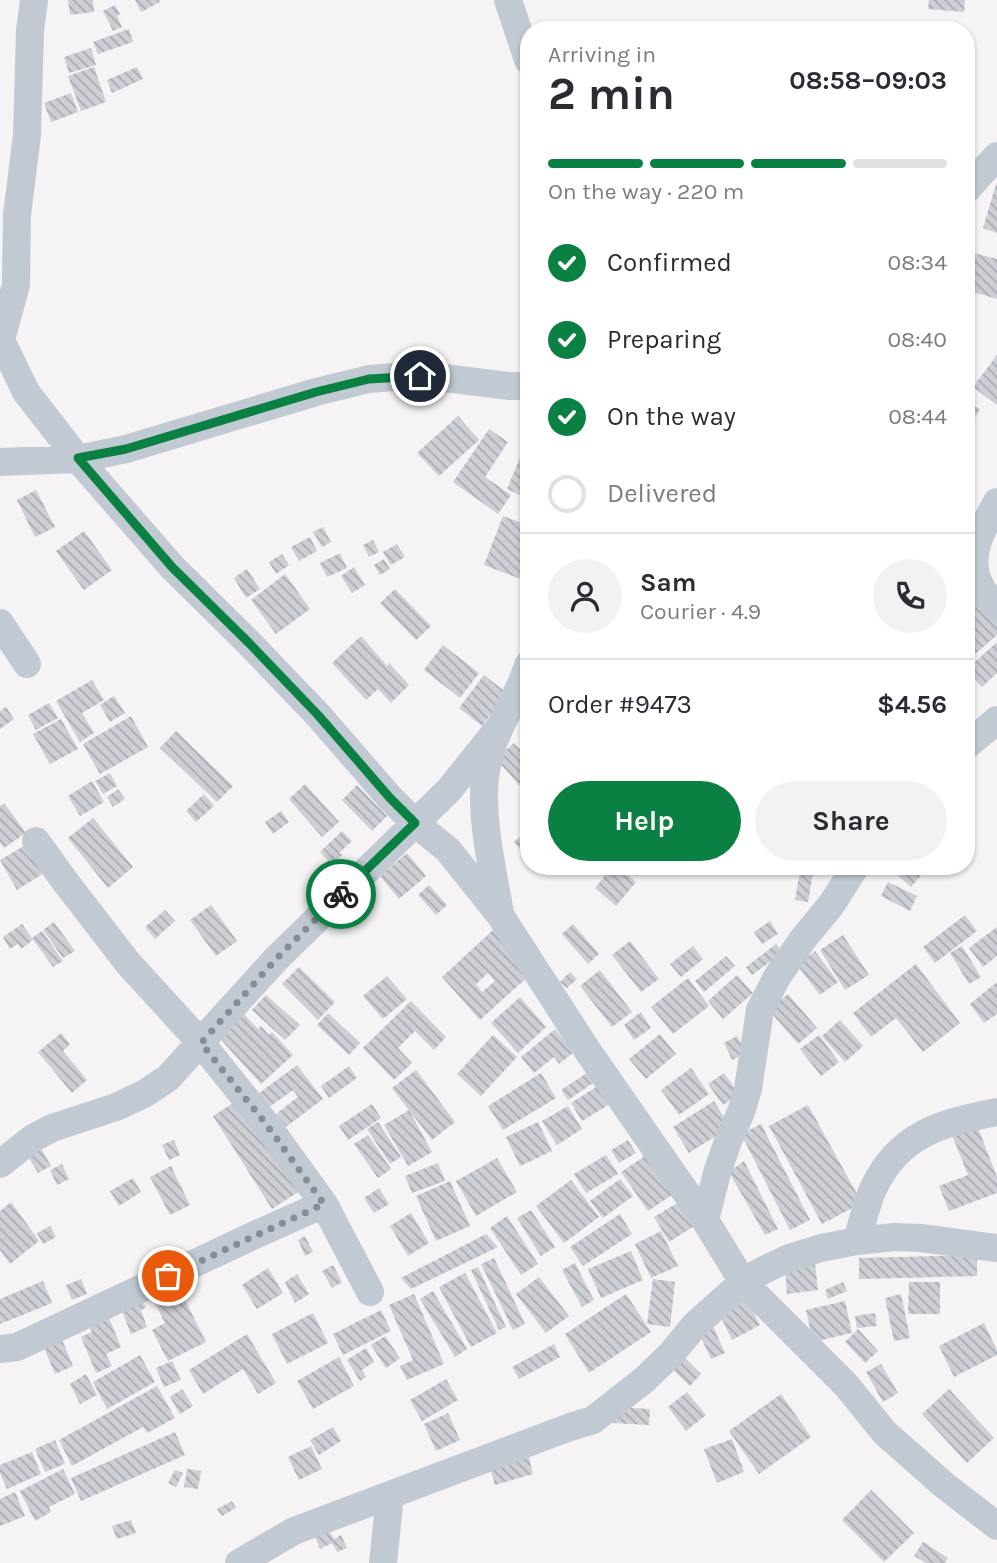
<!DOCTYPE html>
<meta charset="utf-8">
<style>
body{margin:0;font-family:Karla,sans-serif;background:#f2f2f3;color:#2b2b33;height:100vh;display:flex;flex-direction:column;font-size:26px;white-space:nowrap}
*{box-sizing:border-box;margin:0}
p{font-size:23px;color:#7c7c81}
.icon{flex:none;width:38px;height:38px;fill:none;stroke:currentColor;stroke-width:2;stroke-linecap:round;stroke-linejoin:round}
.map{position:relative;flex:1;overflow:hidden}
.panel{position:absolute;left:520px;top:21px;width:455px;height:854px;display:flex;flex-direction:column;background:#fff;border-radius:28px;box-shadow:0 2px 5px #0004}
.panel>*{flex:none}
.pin{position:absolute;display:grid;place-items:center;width:60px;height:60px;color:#fff;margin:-30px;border:4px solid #fff;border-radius:50%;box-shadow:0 2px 7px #0007}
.courier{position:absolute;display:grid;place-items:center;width:70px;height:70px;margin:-35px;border:5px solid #0b8043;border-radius:50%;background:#fff;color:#222;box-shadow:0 2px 9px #0007}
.headline em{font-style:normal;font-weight:700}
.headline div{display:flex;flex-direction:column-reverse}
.headline{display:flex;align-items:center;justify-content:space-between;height:119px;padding:0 28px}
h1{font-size:46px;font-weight:700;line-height:52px}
.bar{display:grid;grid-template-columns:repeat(4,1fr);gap:10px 7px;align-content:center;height:84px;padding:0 28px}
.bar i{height:9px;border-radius:5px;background:#e1e1e2}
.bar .active{background:#0b8043}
.bar p{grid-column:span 4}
.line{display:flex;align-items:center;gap:18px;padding:0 28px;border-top:2px solid #e1e1e2}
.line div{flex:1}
.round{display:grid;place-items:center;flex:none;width:74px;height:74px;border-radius:37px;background:#f2f2f3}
ol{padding:0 28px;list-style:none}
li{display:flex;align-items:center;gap:21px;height:77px}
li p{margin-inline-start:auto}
li .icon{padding:7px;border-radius:50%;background:#0b8043;color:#fff;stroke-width:4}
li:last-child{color:#7c7c81}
li i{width:38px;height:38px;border:4px solid #e1e1e2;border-radius:50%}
.primary-button{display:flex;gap:14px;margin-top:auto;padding:14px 28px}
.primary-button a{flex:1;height:80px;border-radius:42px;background:#0b8043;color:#fff;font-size:28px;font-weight:700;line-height:80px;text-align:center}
.primary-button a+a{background:#f2f2f3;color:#2b2b33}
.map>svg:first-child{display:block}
.building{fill:url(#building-back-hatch);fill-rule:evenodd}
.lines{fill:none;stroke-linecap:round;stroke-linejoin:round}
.minor{stroke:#c1cad2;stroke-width:28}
.done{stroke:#868d94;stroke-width:7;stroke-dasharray:0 12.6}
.route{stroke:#0b8043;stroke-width:9}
</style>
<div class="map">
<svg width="997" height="1563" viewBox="0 0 997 1563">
<defs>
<pattern id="building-back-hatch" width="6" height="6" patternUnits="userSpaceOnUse" patternTransform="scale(1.75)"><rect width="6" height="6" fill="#cdcfd5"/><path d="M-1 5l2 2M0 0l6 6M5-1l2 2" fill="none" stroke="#a8abb0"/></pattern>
</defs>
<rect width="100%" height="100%" fill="#f5f3f3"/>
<path class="building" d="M68,0h25l1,12 -24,3z
M135,0h24l1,2 -19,10z
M929,0h36l-1,12 -36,-3z
M115,5l5,9 -3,2 5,11 -9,4 -10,-20z
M129,29l4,13 -35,12 -5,-12z
M91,48l5,17 -27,8 -5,-16z
M94,67l12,35 -25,9 -13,-35z
M137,67l6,12 -31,14 -5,-13z
M71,93l7,19 -27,10 -7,-19z
M996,184l1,1v48l-14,-5z
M966,251l31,8v40l-31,-9z
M997,355v50l-24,-18z
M966,402l14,7 -8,14 -6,-4z
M458,416l21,24 -40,36 -22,-23z
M489,429l19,13 -23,35 26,18 -13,19 -45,-32z
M521,455l7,3v41l-21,-10z
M36,490l19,37 -20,10 -18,-37z
M503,516l25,9v57l-44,-17z
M323,527l8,15 -9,5 -9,-15z
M84,531l28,39 -28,20 -28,-39z
M310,537l7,14 -18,10 -8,-14z
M373,540l6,12 -10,5 -6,-12z
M397,544l8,13 -14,8 -8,-13z
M340,553l7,15 -20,9 -7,-14z
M282,554l7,11 -13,9 -7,-12z
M384,559l6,10 -10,6 -6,-10z
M354,567l11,18 -13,8 -11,-17z
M247,569l13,20 -14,9 -12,-20z
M285,574l25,35 -34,25 -25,-34z
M966,580l31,36v19l-31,27z
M395,589l36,37 -15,14 -36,-37z
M361,636l26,30 2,-3 20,22 -18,18 -13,-14 -12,11 -34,-37z
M997,642v31l-15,14 -16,-17z
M443,645l36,28 -19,25 -36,-28z
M484,675l23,18 -25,33 -23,-18z
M92,680l12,20 -22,13 12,20 -14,9 -24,-41z
M114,696l11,17 -15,9 -10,-17z
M49,703l9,15 -22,12 -8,-15z
M6,707l8,12 -14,10v-18z
M131,716l17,31 -48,27 -17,-30z
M61,719l17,30 -28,15 -17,-30z
M176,731l57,55 -16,16 -57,-54z
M514,743l14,15v37l-32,-36z
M110,773l7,13 -14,8 -8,-13z
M92,781l12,21 -24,14 -12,-20z
M305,784l34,38 -17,15 -33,-38z
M357,785l30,31 -15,15 -30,-31z
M118,789l7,10 -12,8 -6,-10z
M204,794l10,12 -18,16 -10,-11z
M4,803l22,30 -22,15 -4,-5v-37z
M281,811l8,11 -16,12 -8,-12z
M93,818l40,49 -25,21 -40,-50z
M528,829v29l-14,-16z
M342,831l10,10 -13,12 3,2 -10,10 -12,-13z
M27,844l17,29 -27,17 -17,-30z
M407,853l19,23 -27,23 -19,-23z
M613,866h4l19,16 -20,24 -21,-18z
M801,866h13l-6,36 -13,-2z
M891,866h38l-18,21 -22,-19z
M888,882l29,14 -7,15 -29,-15z
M429,885l18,20 -11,10 -18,-20z
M363,898l11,9 -16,17 -10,-9z
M211,905l26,36 -21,15 -26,-36z
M165,910l10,11 -20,18 -10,-12z
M965,915l12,16 -42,32 -12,-16z
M770,921l8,13 -16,10 -8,-12z
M54,922l21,29 -12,7 -20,-28z
M22,924l11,16 -12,9 -3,-5 -8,5 -7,-12z
M573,924l26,30 -11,10 -26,-30z
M997,927v29l-14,11 -14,-19z
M494,929l39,43 -53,48 -38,-43zM488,973l7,8 -13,11 -6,-8z
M42,931l21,30 -10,6 -21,-29z
M843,935l26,40 -24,15 -25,-40z
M630,941l29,38 -18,13 -29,-37z
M776,944l6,9 -30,22 -6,-8z
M693,946l10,13 -22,18 -11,-13z
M962,946l19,31 -12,7 -19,-31z
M815,951l23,31 -18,13 -23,-30z
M726,956l9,10 -31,26 -9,-11z
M916,964l44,59 -37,29 -27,-34 -25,19 -18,-24z
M299,967l36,35 -17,18 -36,-36z
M600,970l32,42 -20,15 -32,-41z
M570,972l7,7 -10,9 -7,-6z
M737,975l16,18 -30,26 -15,-18z
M387,976l20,23 -24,20 -20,-23z
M688,978l21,28 -36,28 -22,-27z
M997,982v32l-13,9 -14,-19z
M788,994l29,34 -19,16 -29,-34z
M266,995l34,30 -15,15 -33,-30z
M520,997l26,30 -28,26 -27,-30z
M411,1001l35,36 -12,13 -19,-19 -17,17 14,15 -18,17 -31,-32z
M239,1009l19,20 3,-3 8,9 3,-3 21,23 -32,29 -47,-52z
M641,1012l10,16 -17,12 -10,-15z
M328,1013l32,30 -11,12 -32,-30z
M840,1020l23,26 -18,16 -23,-26z
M555,1029l19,23 -15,12 -5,-7 -20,16 -13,-16z
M61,1033l9,11 -7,7 24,29 -15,13 -34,-41z
M660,1034l16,20 -30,25 -17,-20z
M493,1035l24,22 -36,39 -24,-22z
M819,1035l20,27 -18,14 -21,-27z
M737,1036l9,17 -14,7 -8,-17z
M297,1065l26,34 -37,28 -10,-13 22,-17 -5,-7 -25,18 -10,-14z
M349,1066l8,12 -28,20 -8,-12z
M691,1068l18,26 -30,21 -18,-25z
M593,1069l6,10 -31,21 -7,-10z
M416,1070l39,52 -23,18 -40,-52z
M541,1073l15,25 -53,32 -15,-24z
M724,1073l15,21 -16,11 -15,-21z
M604,1082l11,19 -33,20 -11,-18z
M242,1097l58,94 -28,18 -59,-93z
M714,1101l16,26 -41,26 -16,-26z
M372,1104l9,14 -33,22 -9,-14z
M808,1105l54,98 -40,21 -53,-98z
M568,1106l14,23 -25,16 -15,-24z
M409,1110l23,42 -24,14 -24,-41z
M975,1120l22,57v16l-48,18 -10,-25 29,-11 -18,-45z
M378,1122l23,35 -11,7 -23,-35z
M538,1122l14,29 -32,15 -14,-29z
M761,1124l49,96 -20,10 -49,-96z
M368,1135l23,34 -13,9 -24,-34z
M174,1140l6,15 -11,5 -7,-15z
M628,1140l8,13 -17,10 -8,-13z
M41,1148l10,18 -13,7 -10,-17z
M606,1155l12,19 -32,19 -12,-19z
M645,1156l27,39 -24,16 -27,-39z
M497,1158l20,34 -41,24 -20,-35z
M744,1161l34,68 -13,6 -36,-63z
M438,1163l7,18 -33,12 -7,-17z
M62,1164l7,15 -12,6 -7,-15z
M171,1166l19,39 -20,10 -20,-38z
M133,1178l8,14 -22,14 -9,-15z
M620,1179l13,17 -30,22 -13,-17z
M571,1180l28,37 -35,26 -28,-37z
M450,1181l20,45 -34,15 -20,-45z
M379,1188l10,16 -15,9 -10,-15z
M11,1202l28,39 -29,23 -10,-14v-39z
M679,1202l15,24 -25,16 -15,-25z
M531,1210l24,37 -14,9 -24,-38z
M411,1213l18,30 -21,13 -18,-30z
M620,1214l12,20 -49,32 -13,-19z
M507,1216l31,48 -17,11 -31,-47z
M50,1226l6,11 -13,7 -6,-11z
M661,1231l17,35 -27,12 -16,-34z
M486,1234l12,13 -87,42 -10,-11z
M305,1236l8,16 -8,4 -7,-16z
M631,1251l12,29 -42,18 -13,-29z
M977,1255v21l-118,3v-21z
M494,1258l31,66 -12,6 -32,-66z
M575,1263l19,37 -12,7 -20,-37z
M815,1264l3,26 -31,4 -2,-26z
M333,1265l9,17 -10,6 -10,-17z
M478,1267l28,60 -7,3 -28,-60z
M268,1268l15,25 -26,16 -15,-24z
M465,1273l32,60 -26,14 -32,-60z
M297,1274l12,20 -14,9 -10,-21z
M539,1277l30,39 -23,17 -30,-39z
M81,1279l6,15 -15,6 -6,-15z
M653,1279l22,3 -5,45 -23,-3z
M43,1281l9,22 -52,21v-25z
M843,1282l4,9 -19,8 -3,-9z
M909,1282h31v32h-32z
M179,1288l27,54 -38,19 -16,-31 13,-7 -11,-22z
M433,1291l34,58 -12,8 -35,-58z
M414,1294l30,70 -37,16 -7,-14 13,-6 -24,-55z
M626,1294l25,38 -62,41 -24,-39z
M901,1294l9,44 -16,3 -9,-43z
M141,1295l5,13 -5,2 6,17 -16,7 -12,-30z
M745,1296l15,29 -28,15 -14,-29z
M845,1301l7,32 -39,9 -7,-32z
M381,1310l10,21 -48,24 -10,-21z
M313,1313l15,30 -41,21 -15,-30z
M875,1313l2,13 -20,2 -2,-12z
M108,1316l13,31 -15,7 6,12 -16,7 -15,-36 11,-5 -4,-9z
M984,1323l13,27v5l-43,22 -15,-31z
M712,1324l13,29 -14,6 -13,-28z
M858,1329l20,22 -13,12 -20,-21z
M247,1334l29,49 -18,11 -15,-25 -40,25 -14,-24z
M60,1335l13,31 -18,8 -13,-31z
M385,1336l15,22 -14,10 -15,-23z
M554,1344l6,13 -41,22 -7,-12z
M366,1348l8,14 -12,8 4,7 -6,4 -13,-21z
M140,1355l15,27 -48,27 -14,-27z
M683,1356l18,18 -11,12 -18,-17z
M339,1357l15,29 -41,23 -16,-28z
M172,1361l9,19 -17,7 -8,-19z
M881,1364l17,29 -15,9 -17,-30z
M86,1374l11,21 -17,9 -10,-20z
M446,1379l12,21 -36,21 -12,-21z
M157,1386l18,32 -28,15 -4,-6 -71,39 -13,-26z
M182,1389l11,17 -13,8 -10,-17z
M949,1389l45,49 -27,25 -45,-49z
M687,1392l19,23 -20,16 -18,-24z
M781,1394l30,43 -52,37 -30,-43z
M614,1407l36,2 -1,16 -36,-2z
M448,1413l12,27 -24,11 -12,-27z
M333,1427l8,14 -22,14 -9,-15z
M175,1432l10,23 -104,46 -10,-23z
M732,1439l12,33 -27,11 -13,-34z
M55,1440l10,24 -20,8 -10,-23z
M311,1446l11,23 -23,11 -11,-23z
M32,1452l9,22 -34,15 -7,-16v-8z
M528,1453l5,21 -38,11 -6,-21z
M63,1469l12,25 -26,13 2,5 -16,9 -15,-30z
M187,1469l14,2 -3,18 -14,-2z
M175,1470l8,3 -7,14 -8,-4z
M871,1490l43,43 -30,29 -42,-42z
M15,1492l10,24 -25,10v-27z
M232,1501l4,7 -14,8 -5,-7z
M131,1520l5,13 -19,6 -5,-13z
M328,1528l6,11 7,-4 6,13 -10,4 -5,-9 -12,6 -6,-14z
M923,1542l25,16 -3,5h-19l-12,-7z"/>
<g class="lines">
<path class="minor" d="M508,0l20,60
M966,190l31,-34
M1,340l25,52 52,67 94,108 77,76 69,72 72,83 25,25 33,27 52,65 87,135 118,170 38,62 103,103 39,48 59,52 53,41
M0,343l16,-58 1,-70 10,-80 3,-104 4,-31
M0,462l78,-3 48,-10 190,-57 53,-13 51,-4 90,11h18
M997,502c-14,25 -32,55 -17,83 4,9 11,15 17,23
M0,623l27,41
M966,746l31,-26
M36,841l31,43 61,79 73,80 65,81 58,80 46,88
M500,913c-8,-47 -25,-114 -10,-160 9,-31 29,-57 38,-88
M0,1164l33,-26 19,-10 64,-21 28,-13 24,-16 108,-119 173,-169 49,-61
M705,1220l12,-47 11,-32 13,-29 7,-23 12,-79 17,-33 26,-38 28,-34 25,-39
M857,1241c5,-17 9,-36 16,-52 26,-56 69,-66 124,-77
M0,1349l17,-2 242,-114 65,-29
M239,1563l55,-32 276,-104 23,-7 51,-40 28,-27 23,-28 48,-43 21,-12 25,-12 32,-10 36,-7 38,-4 26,1 76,10
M383,1563l7,-67"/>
</g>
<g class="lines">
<path class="done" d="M168,1276l156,-72 -58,-80 -65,-81 75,-84 65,-65"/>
<path class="route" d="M341,894l74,-71 -25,-25 -72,-83 -69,-72 -77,-76 -94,-109 48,-9 190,-57 53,-13 51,-3"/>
</g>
</svg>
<div class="pin" style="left:168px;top:1276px;background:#ea580c"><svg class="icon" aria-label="bag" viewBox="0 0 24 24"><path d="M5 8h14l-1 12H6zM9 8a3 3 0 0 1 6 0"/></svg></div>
<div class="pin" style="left:420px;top:376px;background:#1f2937"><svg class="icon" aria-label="home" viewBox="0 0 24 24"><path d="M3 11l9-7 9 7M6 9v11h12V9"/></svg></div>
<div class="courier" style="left:341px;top:894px"><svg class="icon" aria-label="bike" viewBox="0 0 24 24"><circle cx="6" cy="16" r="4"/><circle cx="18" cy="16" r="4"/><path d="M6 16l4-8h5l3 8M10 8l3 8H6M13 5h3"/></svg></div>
<section class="panel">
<div class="headline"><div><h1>2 min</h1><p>Arriving in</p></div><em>08:58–09:03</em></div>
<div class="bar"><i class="active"></i><i class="active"></i><i class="active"></i><i></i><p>On the way · 220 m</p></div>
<ol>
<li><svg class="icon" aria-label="check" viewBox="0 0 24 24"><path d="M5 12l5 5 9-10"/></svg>Confirmed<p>08:34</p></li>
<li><svg class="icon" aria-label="check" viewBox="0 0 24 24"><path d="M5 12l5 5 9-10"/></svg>Preparing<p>08:40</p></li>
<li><svg class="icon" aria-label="check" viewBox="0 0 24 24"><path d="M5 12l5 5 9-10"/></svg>On the way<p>08:44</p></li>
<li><i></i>Delivered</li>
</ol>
<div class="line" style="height:126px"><a class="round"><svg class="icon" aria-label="person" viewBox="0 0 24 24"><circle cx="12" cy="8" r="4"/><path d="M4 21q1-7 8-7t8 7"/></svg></a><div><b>Sam</b><p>Courier · 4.9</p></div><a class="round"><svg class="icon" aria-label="phone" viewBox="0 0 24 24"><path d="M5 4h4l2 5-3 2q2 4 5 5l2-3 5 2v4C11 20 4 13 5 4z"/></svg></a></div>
<div class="line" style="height:91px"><div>Order #9473</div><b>$4.56</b></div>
<div class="primary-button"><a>Help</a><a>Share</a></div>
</section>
</div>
